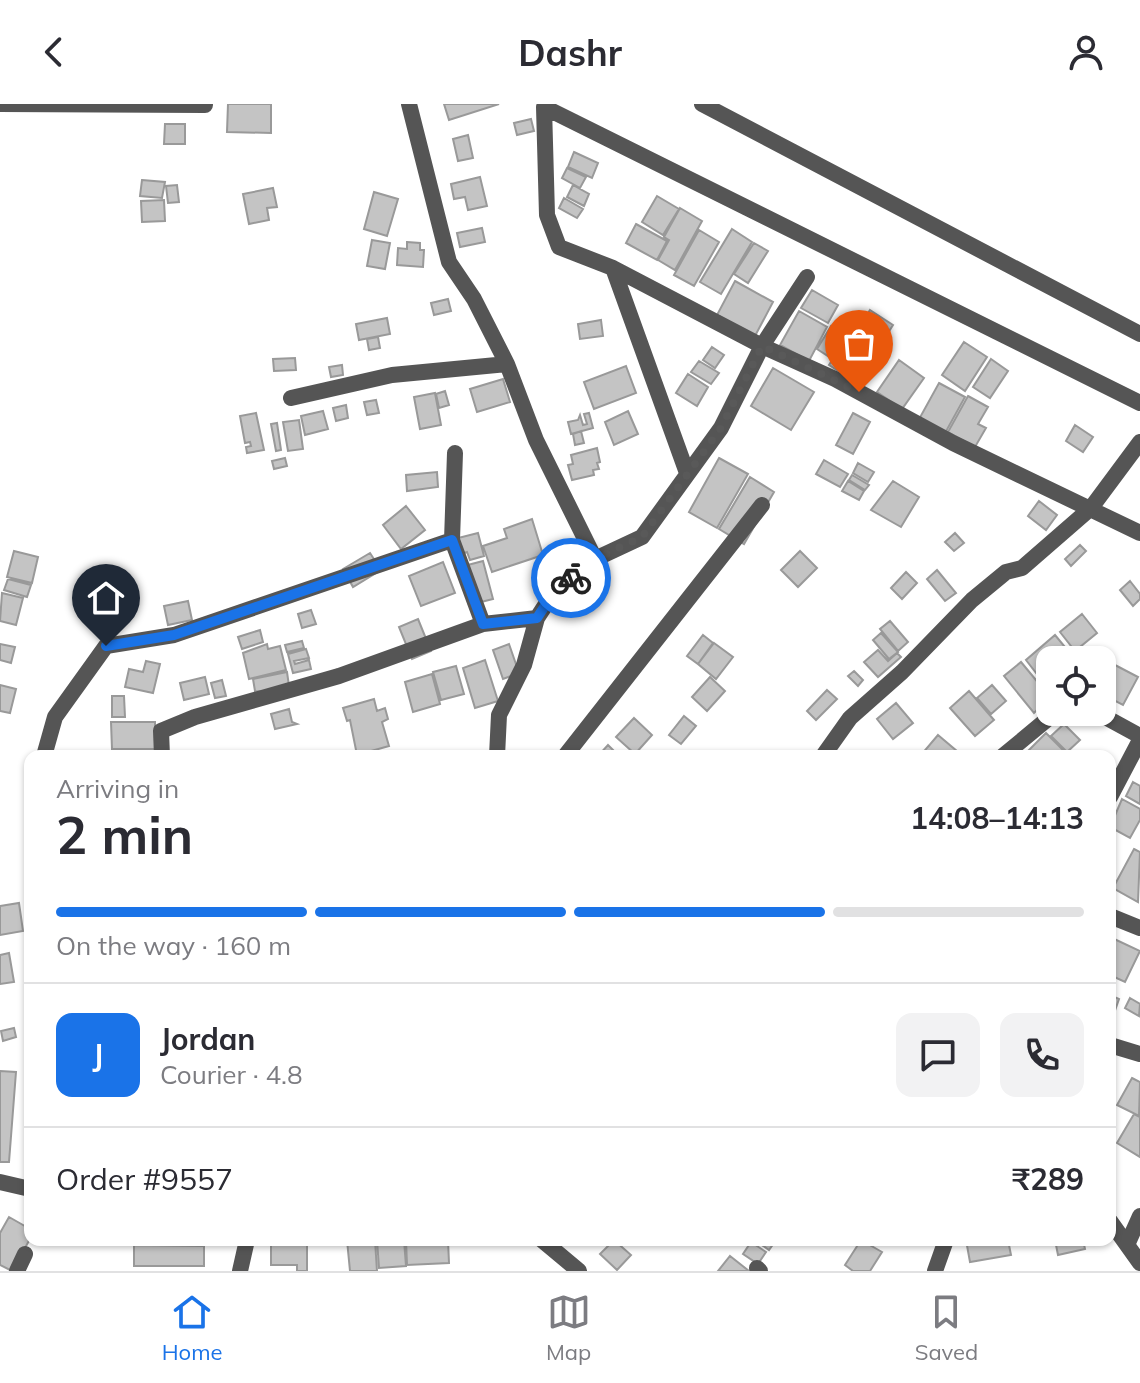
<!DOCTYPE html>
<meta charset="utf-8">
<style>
body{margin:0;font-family:Mulish,sans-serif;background:#f2f2f3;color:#2b2b33;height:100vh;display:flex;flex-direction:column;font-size:30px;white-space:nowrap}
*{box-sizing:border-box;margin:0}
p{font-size:26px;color:#7c7c81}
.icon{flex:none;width:44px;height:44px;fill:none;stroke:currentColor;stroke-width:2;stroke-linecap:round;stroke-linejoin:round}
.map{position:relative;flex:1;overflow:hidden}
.drawer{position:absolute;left:24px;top:646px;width:1092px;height:496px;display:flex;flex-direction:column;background:#fff;border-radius:16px;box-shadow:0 2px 6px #0004}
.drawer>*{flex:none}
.controls{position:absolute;left:1036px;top:542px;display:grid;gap:16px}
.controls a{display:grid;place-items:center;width:80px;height:80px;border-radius:16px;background:#fff;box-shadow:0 2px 6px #0004;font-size:40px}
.pin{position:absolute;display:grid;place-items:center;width:68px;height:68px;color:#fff;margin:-82px -34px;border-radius:50% 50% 50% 0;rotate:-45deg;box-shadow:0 0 8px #0007}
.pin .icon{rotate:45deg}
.courier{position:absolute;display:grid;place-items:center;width:80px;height:80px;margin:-40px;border:6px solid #1a73e8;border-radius:50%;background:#fff;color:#222;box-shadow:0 2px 10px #0007}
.overview em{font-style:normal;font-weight:700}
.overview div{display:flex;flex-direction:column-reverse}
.overview{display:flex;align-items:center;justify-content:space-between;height:136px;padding:0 32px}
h1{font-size:52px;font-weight:700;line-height:60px}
.bar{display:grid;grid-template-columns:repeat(4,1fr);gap:12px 8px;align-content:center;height:96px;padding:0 32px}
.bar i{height:10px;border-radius:6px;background:#e1e1e2}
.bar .selected{background:#1a73e8}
.bar p{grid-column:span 4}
.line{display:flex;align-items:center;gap:20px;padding:0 32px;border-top:2px solid #e1e1e2}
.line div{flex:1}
.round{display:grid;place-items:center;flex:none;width:84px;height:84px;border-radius:16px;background:#f2f2f3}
header{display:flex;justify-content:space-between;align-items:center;height:104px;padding:0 32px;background:#fff;font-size:36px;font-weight:700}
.tab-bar{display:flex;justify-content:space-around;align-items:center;height:112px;border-top:2px solid #e1e1e2;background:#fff;font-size:22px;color:#7c7c81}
.tab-bar a{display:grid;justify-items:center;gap:4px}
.tab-bar .selected{color:#1a73e8}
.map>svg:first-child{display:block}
.building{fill:#c4c4c4;stroke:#999;stroke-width:2}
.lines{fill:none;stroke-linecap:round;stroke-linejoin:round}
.street{stroke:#555;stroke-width:16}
.done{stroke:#595959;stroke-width:8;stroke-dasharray:0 14.4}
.route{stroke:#1a73e8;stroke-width:10}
</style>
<header><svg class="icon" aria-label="back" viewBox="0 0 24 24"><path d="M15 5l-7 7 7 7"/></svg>Dashr<svg class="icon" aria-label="person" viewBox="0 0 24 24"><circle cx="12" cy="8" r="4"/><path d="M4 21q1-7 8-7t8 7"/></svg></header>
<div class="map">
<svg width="1140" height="1167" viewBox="0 0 1140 1167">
<rect width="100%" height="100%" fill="#fff"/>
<path class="building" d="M228,0h43v29l-44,-1z
M444,0h55l-50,16z
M531,15l3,12 -17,4 -3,-12z
M165,20h20v20h-21z
M468,31l5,23 -15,3 -5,-22z
M574,48l24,11 -6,15 -24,-11z
M567,64l19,9 -6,11 -18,-10z
M480,73l7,29 -19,4 -3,-13 -11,2 -3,-15z
M142,76l23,2 -3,16 -22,-2z
M177,81l2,17 -11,1 -2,-17z
M573,81l16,9 -5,12 -17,-9z
M273,84l4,19 -10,1 2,12 -20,4 -6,-30z
M374,88l24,7 -11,37 -23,-7z
M657,92l22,13 -16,26 -21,-13z
M564,94l19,11 -6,9 -18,-10z
M164,96l1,21 -23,1 -1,-21z
M680,104l22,13 -27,49 -17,-10 11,-20 -5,-3z
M636,120l31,17 -10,19 -31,-17z
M482,124l3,14 -25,5 -3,-14z
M732,125l20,13 -31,52 -21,-12z
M699,126l20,12 -25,44 -20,-11z
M372,136l18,3 -5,26 -18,-3z
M407,138l13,1v7h4l-1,17 -26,-2 1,-17 9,1z
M754,139l14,8 -20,32 -14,-9z
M735,177l38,21 -18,34 -38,-21z
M812,186l26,15 -10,18 -27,-15z
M448,195l3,12 -17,4 -3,-12z
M870,206l23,15 -17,27 -23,-14z
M799,207l28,16 -18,34 -29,-16z
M387,214l3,16 -31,6 -3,-16z
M601,216l2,16 -23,3 -2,-15z
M831,222l15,9 -15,23 -14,-9z
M378,233l2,11 -11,2 -2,-11z
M846,235l17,11 -17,26 -17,-11z
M964,238l23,15 -22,34 -23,-16z
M712,243l12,8 -9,13 -12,-8z
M864,245l12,8 -19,30 -12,-7z
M295,254l1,12 -22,1 -1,-12z
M991,255l17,12 -18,27 -17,-11z
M899,256l25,18 -22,31 -25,-17z
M699,257l20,12 -8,11 -20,-12z
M342,261l1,10 -12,2 -2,-10z
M626,262l10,27 -42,16 -10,-27z
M773,264l41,24 -23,38 -40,-24z
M688,270l20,13 -11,19 -21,-13z
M503,275l7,23 -33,10 -7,-23z
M939,279l26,14 -21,38 -26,-14z
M445,287l4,14 -10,3 -3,-14z
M435,289l6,32 -21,4 -6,-32z
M968,292l20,11 -10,17 8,4 -11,19 -27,-15z
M376,296l3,13 -12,2 -3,-13z
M346,301l2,13 -12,3 -3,-13z
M323,307l5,18 -23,6 -4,-19z
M628,307l10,23 -24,11 -9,-23z
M256,309l8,37 -17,3 -1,-6 5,-1 -1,-4 -5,1 -5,-27z
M589,309l4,15 -22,6 -3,-12 10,-2 2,-5 3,10 4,-1 -3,-10z
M853,309l17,9 -17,32 -17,-9z
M299,316l4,29 -15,2 -5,-29z
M277,319l4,27 -5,1 -5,-27z
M1075,321l18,12 -10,15 -17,-11z
M581,327l3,12 -9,2 -2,-11z
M597,344l3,14 -3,1 2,6 -6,1 1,5 -22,5 -4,-15 5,-1 -2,-9z
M285,354l2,8 -13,3 -2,-8z
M719,354l29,16 -31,54 -28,-16z
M824,356l24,14 -8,13 -24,-13z
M858,359l16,9 -6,10 -15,-9z
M437,368l1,15 -31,4 -1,-16z
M852,371l17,10 -4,5 -16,-10z
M750,373l24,15 -30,52 -25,-15z
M848,377l16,10 -5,9 -17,-9z
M893,377l26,16 -18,30 -30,-17z
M1039,397l18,14 -11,15 -18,-14z
M406,402l19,24 -24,19 -18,-24z
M532,415l11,36 -51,17 -9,-26 24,-8 -3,-9z
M478,429l6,23 -14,4 -3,-8 -6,2 -11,-14z
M955,429l9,10 -10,8 -9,-9z
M1080,441l6,6 -15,15 -6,-7z
M14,447l24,6 -6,26 -25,-6z
M800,447l17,17 -19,19 -17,-17z
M370,449l11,17 -28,17 -10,-18z
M483,457l10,38 -24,6 -9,-38z
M443,458l12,31 -34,13 -12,-30z
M937,466l19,23 -11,8 -18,-22z
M906,468l11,11 -15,16 -11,-11z
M8,475l23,6 -4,12 -23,-7z
M1130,477l10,13v5l-7,7 -13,-16z
M2,489l21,5 -7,27 -16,-4z
M188,497l4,19 -24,5 -4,-19z
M311,506l5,14 -14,4 -4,-14z
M1082,510l15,19 -22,18 -15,-19z
M418,515l13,32 -19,8 -13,-32z
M890,517l18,21 -10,9 -18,-22z
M260,526l3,12 -21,7 -4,-12z
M881,529l17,19 -9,7 -16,-19z
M703,531l10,8 -15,21 -11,-8z
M1055,531l15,18 -9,7h-11v10l-10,8 -14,-18z
M302,537l2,7 -17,4 -2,-7z
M714,539l19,14 -17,22 -18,-15z
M0,540l15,3 -4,16 -11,-3z
M267,540l1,5 12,-3 6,24 -37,9 -6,-26z
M509,540l10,29 -16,6 -10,-29z
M306,545l3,9 -15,3 1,3 14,-4 2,9 -18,4 -5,-19z
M878,546l10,11 9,-8 4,4 -23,20 -14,-15z
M485,556l13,41 -23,7 -12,-40z
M146,557l14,3 -7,29 -28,-6 4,-18 14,3z
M1021,558l29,35 -16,16 -30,-37z
M1115,561l23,12 -15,28 -21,-11z
M456,562l8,28 -23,6 -8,-28z
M854,567l9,9 -5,6 -10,-10z
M287,568l3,21 -35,-2 -2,-12z
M432,570l8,30 -27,8 -8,-30z
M205,573l4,17 -25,6 -4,-17z
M710,573l15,14 -18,20 -15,-14z
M222,576l4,16 -11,2 -4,-15z
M0,581l16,4 -6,24 -10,-2z
M992,581l14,16 -15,13 -14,-16z
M827,586l10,9 -21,21 -9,-9z
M969,587l25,29 -19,16 -25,-28z
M112,592h12l1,21h-13z
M374,595l3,12 8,-3 3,11 -6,3 7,24 -32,9 -7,-35 -3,1 -4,-13z
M896,599l17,20 -20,16 -16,-20z
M289,605l3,13 5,2 -22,5 -4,-15z
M684,612l12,10 -15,18 -12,-9z
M634,614l18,17 -17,19 -19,-17z
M111,618h44v27h-43z
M1064,620l16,16 -13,12 -16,-16z
M1046,629l19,19 -5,4h-37z
M938,631l20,17 -3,4 -34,-1z
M608,641l11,11h-21z
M156,648v4h-52l-1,-1z
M1133,678l7,4v18l-14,-8z
M1122,695l18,10v11l-10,18 -20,-11z
M1134,745l6,3 -2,50 -25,-14z
M19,799l4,28 -23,4v-29z
M1110,833l30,14 -15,31 -15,-7z
M9,849l5,29 -14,2v-29z
M1110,891l9,4 -9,26z
M1130,894l10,6 -1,12 -14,-8z
M14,924l2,9 -13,4 -2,-10z
M0,967l16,1 -7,90h-9z
M1132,974l8,4 -1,34 -22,-11z
M1134,1010l6,3v40l-23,-14z
M9,1113l21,12v10l-18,32 -12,-6v-32z
M271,1136h36v31h-10v-6h-26z
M347,1136h28l2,31h-27z
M377,1136h27l2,26 -27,2z
M406,1136h42l1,23 -42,2z
M614,1136l17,15 -14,15 -17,-16z
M755,1136h21l-7,10z
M861,1136l21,12 -12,19h-17l-8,-6z
M966,1136h42l3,15 -41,7z
M1055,1136h28l2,9 -27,6z
M751,1138l15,10 -8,12 -15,-10z
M134,1141l70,1v20h-70z
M730,1152l19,15h-31z"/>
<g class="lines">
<path class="street" d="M0,0l205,1
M409,0l40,158 25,37 33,65 29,76 59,119
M702,0l438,230
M613,164l74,205
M291,294l101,-23 115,-11
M1140,299l-596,-296 3,108 12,32 54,21 149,78 73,33 118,64 187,90
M455,349l-3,87 31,84
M1096,608l44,24
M44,652l11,-39 51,-71 68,-11 278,-95
M162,652l-1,-25 34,-14 144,-41 144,-52 54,-6
M497,652l2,-41 25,-50 13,-47 19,-29 39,-30 47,-22 79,-109 41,-82 45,-69
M565,652l197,-251
M823,652l27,-38 52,-46 70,-72 34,-28 16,-4 69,-60 49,-66
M1003,652l53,-44
M1110,693l30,-57
M1110,812l30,12
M1110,941l30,9
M0,1078l30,7
M1110,1117l30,42
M542,1136l37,31
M1127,1141l13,-29
M757,1164l3,3
M17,1167l8,-17
M240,1167l7,-31
M935,1167l11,-31"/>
</g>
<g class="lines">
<path class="done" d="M571,474l24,-19 47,-22 79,-109 41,-82 97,46"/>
<path class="route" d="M106,542l68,-11 278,-95 31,84 54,-6 19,-29 15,-11"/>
</g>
</svg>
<div class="controls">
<a><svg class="icon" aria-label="locate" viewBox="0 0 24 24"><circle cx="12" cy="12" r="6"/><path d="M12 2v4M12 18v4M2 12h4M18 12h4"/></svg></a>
</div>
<div class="pin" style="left:859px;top:288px;background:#ea580c"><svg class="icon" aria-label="bag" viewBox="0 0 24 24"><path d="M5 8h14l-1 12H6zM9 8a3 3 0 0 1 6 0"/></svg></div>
<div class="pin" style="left:106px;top:542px;background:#1f2937"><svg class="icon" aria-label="home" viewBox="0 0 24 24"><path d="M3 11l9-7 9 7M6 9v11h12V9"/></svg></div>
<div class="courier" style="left:571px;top:474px"><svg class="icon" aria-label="bike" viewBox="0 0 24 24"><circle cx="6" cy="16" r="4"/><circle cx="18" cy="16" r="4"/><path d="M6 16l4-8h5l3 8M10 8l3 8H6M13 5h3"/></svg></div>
<section class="drawer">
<div class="overview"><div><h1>2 min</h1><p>Arriving in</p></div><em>14:08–14:13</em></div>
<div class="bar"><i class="selected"></i><i class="selected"></i><i class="selected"></i><i></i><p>On the way · 160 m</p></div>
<div class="line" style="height:144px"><b class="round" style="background:#1a73e8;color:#fff">J</b><div><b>Jordan</b><p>Courier · 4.8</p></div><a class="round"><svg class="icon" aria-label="chat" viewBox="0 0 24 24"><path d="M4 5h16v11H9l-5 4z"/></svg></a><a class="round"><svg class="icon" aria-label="phone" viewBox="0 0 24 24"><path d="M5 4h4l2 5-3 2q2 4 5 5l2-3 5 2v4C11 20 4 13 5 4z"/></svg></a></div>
<div class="line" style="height:104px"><div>Order #9557</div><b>₹289</b></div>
</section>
</div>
<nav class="tab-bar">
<a class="selected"><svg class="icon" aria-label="home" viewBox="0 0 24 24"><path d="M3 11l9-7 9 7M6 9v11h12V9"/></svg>Home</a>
<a><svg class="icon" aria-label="map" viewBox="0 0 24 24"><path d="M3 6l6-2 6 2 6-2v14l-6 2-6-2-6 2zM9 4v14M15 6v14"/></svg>Map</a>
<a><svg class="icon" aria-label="saved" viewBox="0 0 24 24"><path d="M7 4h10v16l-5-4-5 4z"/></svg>Saved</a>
</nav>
